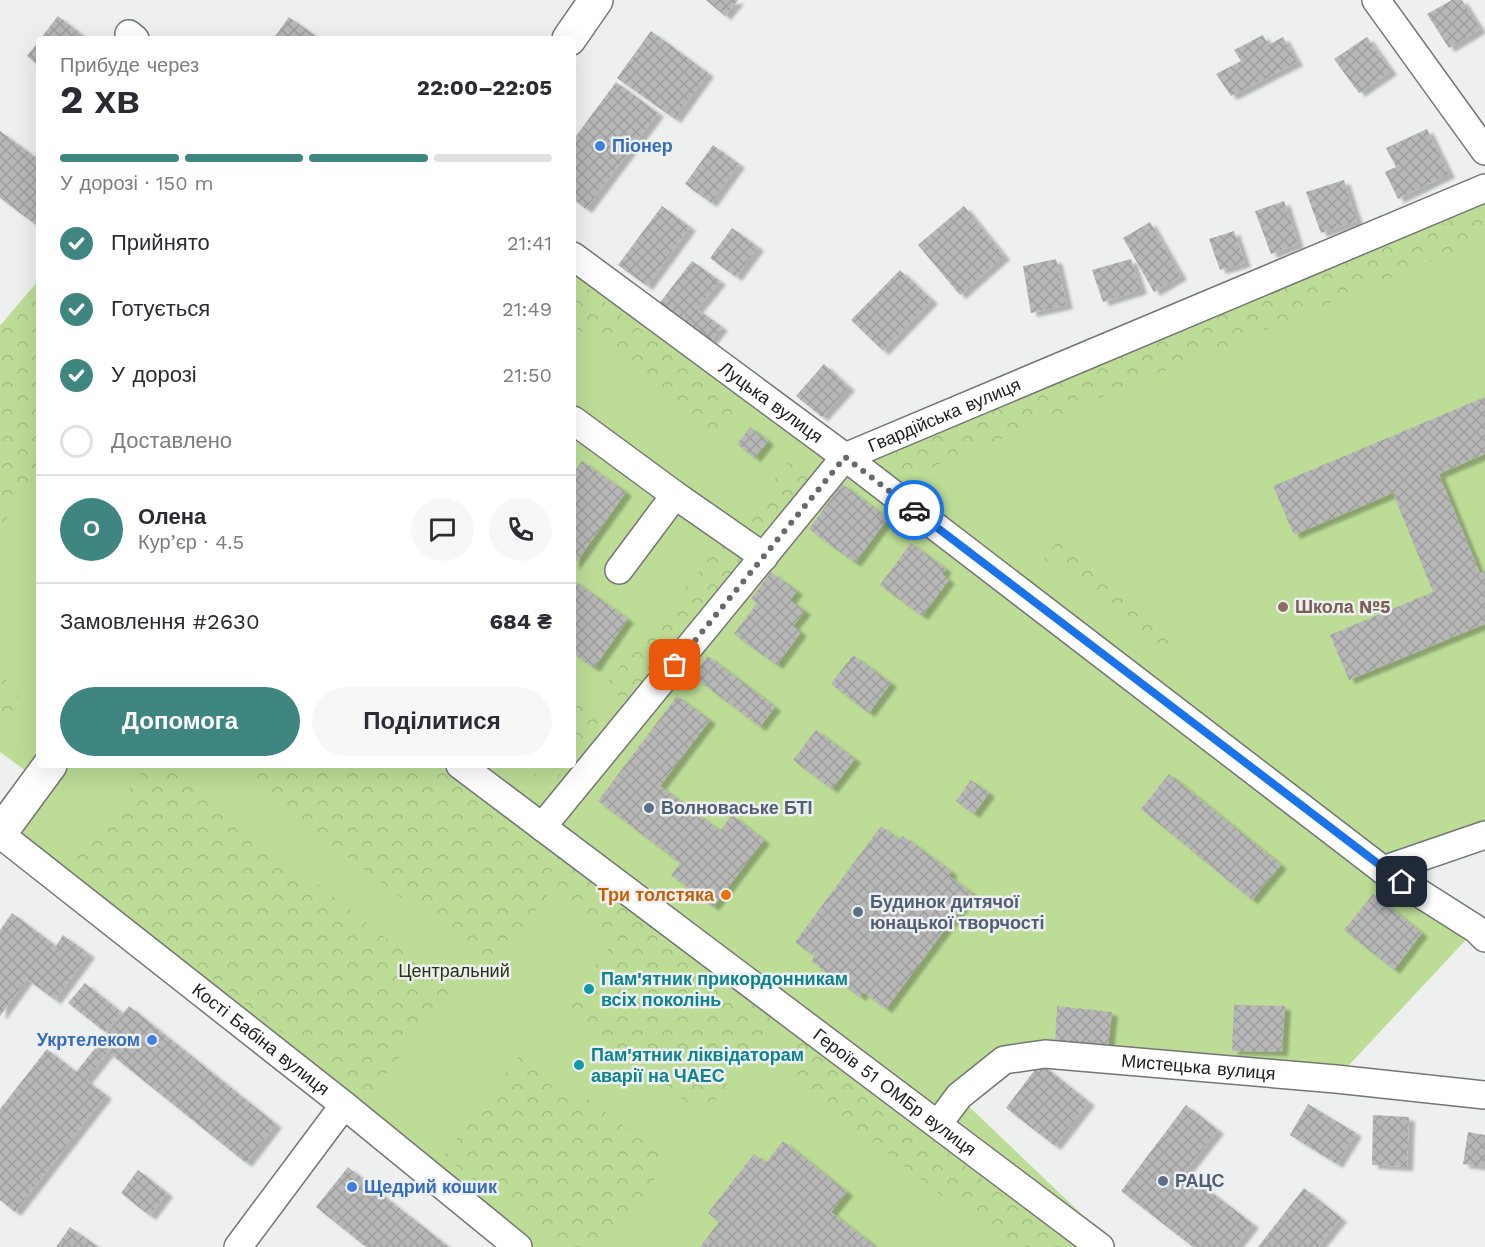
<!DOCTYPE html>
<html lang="uk">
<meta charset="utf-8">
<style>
body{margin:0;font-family:"Work Sans",sans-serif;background:#f7f7f7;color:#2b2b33;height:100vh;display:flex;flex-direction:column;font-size:22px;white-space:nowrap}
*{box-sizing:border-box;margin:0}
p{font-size:20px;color:#7c7c81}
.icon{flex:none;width:33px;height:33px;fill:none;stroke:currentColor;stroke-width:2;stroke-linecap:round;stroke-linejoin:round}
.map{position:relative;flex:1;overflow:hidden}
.side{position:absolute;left:36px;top:36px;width:540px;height:732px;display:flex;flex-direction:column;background:#fff;border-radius:6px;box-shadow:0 6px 24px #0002}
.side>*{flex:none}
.pin{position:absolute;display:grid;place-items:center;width:51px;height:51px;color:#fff;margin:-26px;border-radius:12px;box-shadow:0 3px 9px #0006}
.courier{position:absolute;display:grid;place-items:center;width:60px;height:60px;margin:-30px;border:4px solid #1a73e8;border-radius:50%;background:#fff;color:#222;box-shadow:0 2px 8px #0007}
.head em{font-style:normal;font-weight:700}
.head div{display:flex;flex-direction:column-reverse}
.head{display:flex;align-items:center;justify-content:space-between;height:102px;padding:0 24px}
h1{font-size:39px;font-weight:700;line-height:45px}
.bar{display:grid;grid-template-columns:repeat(4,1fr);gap:9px 6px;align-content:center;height:72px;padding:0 24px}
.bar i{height:8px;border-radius:4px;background:#e1e1e2}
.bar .active{background:#408680}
.bar p{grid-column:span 4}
.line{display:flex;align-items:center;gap:15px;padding:0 24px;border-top:2px solid #e1e1e2}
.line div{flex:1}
.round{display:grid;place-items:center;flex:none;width:63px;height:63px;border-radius:32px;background:#f7f7f7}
ol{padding:0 24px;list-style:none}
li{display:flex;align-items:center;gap:18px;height:66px}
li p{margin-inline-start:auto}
li .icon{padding:6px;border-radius:50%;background:#408680;color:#fff;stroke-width:4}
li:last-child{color:#7c7c81}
li i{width:33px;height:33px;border:3px solid #e1e1e2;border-radius:50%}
.button{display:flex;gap:12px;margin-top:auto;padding:12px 24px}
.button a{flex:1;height:69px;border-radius:36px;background:#408680;color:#fff;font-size:24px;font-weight:700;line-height:69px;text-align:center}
.button a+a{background:#f7f7f7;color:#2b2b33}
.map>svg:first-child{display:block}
.green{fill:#bddd97}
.forest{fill:url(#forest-crowns)}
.building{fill:url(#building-cross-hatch);filter:url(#shadow)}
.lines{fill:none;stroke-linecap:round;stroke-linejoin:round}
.minor-casing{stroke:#757576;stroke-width:30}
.major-casing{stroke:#757576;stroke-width:36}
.minor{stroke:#fff;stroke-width:27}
.major{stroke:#fff;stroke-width:33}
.done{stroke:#686969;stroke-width:6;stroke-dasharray:0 10.8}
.route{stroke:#1a73e8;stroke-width:8}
.shop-dot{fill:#3f7fe0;stroke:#eeefef;stroke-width:2}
.education-dot{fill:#8d6e63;stroke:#eeefef;stroke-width:2}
.service-dot{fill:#5c6f8a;stroke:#eeefef;stroke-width:2}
.food-dot{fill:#e8710a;stroke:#eeefef;stroke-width:2}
.culture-dot{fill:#0f9aa8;stroke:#eeefef;stroke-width:2}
.labels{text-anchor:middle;stroke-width:5;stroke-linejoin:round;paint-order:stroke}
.shop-label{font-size:18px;font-weight:bold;fill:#366cbe;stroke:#eeefef;text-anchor:start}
.street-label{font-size:18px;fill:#202121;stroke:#eeefef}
.education-label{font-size:18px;font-weight:bold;fill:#785e54;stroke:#eeefef;text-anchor:start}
.service-label{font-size:18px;font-weight:bold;fill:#4e5e75;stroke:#eeefef;text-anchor:start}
.food-label{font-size:18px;font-weight:bold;fill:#c56008;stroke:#eeefef;text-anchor:end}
.park-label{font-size:18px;fill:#263413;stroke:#eeefef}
.culture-label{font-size:18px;font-weight:bold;fill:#0d838f;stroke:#eeefef;text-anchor:start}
</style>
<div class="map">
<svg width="1485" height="1247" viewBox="0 0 1485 1247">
<defs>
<pattern id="forest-crowns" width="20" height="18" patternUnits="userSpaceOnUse" patternTransform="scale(1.5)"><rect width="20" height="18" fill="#bddd97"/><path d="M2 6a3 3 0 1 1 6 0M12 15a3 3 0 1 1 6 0" fill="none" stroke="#a2bd82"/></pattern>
<pattern id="building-cross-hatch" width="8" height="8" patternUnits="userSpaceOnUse" patternTransform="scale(1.5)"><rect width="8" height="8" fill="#b8b7b7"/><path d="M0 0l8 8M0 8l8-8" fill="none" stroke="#9e9d9d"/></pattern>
<filter id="shadow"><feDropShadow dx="6" dy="4" stdDeviation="1.5" flood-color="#0004"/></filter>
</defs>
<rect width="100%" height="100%" fill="#eeefef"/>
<path class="green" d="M1485,188v647l-101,35 92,59 -140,150 -291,-25 -86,43 157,150h-598l-509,-406 54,-76h510v-509l272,201z
M39,280v482l-9,12 -30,-22v-426z"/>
<path class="forest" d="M1485,206v33l-579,239 -16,-29z
M573,277l166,129 -23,30 -143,-111z
M39,280v194l-16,12 -23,45v-205z
M791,459l20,17 -185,226 -21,-17z
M1058,541l120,95 -14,17 -120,-94z
M0,673l25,32 -25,34z
M573,698l28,20 -28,39z
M148,765h18l286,225 -86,109 -297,-233z
M226,765h213l337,256 -72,94 -141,-107 51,-67 -64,-49 -57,75z
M521,765h46l-16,22z
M798,1036l271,211h-62l-232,-182z
M523,1051l146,109 -64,87h-46l-115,-91z"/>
<path class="building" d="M706,0h32l-13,16z
M1452,0h10l18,29 -31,19 -22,-34z
M58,16l29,23h-47z
M289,17l31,22h-47z
M651,31l57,42 -33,46 -58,-41z
M1263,35l5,10 15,-8 14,25 -66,34 -15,-22 25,-13 -7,-11z
M1367,37l24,34 -32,22 -25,-34z
M39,41v25l-12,-10z
M616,82l42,31 -72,96 -13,-10v-59z
M1427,129l22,45 -51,25 -13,-27 11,-5 -10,-19z
M0,131l39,29v67l-39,-29z
M713,145l26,19 -28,39 -26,-19z
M1344,180l13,41 -36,12 -15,-41z
M1284,201l14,43 -27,10 -16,-43z
M662,206l28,21 -43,59 -29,-21z
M964,206l40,50 -44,39 -42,-50z
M1150,222l31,54 -27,16 -31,-54z
M732,228l26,19 -22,30 -26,-19z
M1234,231l11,32 -25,7 -11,-31z
M1056,259l11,46 -36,8 -8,-47z
M1131,259l10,31 -38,12 -11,-32z
M692,261l28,20 -23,28 25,18 -17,21 -50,-39z
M900,270l32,30 -49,51 -32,-31z
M824,364l25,23 -27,30 -26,-21z
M1485,397v57l-46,20 41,99 5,-2v53l-136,56 -19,-45 103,-43 -40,-99 -99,42 -21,-49z
M750,427l18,14 -13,17 -18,-14z
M582,461l44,31 -53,75v-94z
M842,484l46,34 -33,45 -46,-34z
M911,543l35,26 -4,5 7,6 -27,36 -42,-31z
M771,572l26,19 -7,9 15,11 -12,15 8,6 -24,33 -43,-31 23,-31 -6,-4z
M573,580l55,39 -34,49 -21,-15z
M853,655l38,28 -22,30 -38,-29z
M708,656l67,51 -15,20 -67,-51z
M677,696l33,24 -50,66 60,45 12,-16 32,25 -51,67 -42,-32 9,-12 -82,-62z
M816,730l39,29 -23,30 -39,-29z
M1169,774l112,91 -29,35 -111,-91z
M971,780l18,13 -15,21 -18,-13z
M881,826l19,14 3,-4 49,36 -3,4 23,17 -86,116 -23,-17 -3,5 -49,-36 4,-5 -20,-14z
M1373,894l49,39 -28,37 -50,-40z
M12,913l44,33 7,-11 26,19 -34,46 -28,-21 -27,37v-86z
M85,983l36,29 -16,20 -37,-29z
M1234,1005l51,1 -3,46 -50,-1z
M129,1006l147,118 -30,39 -138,-111 -22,28 20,15 -91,117 -15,-12v-91l47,-60 29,23z
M1057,1006l55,6 -4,35 -53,-3z
M1040,1063l49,39 -34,44 -49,-38z
M1308,1104l48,29 -19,31 -47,-29z
M1186,1105l32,25 -33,42 68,52 -18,23h-42l-72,-56z
M1373,1115l36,2 -2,50 -35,-2z
M1468,1132l17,3v32l-22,-3z
M783,1141l64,51 -16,20 45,35h-176l19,-25 -11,-9 46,-59 12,9z
M348,1167l51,41 50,39h-83l-50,-40z
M138,1170l29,23 -17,23 -29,-23z
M1304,1188l37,30 -23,29h-60z
M70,1227l28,20h-42z"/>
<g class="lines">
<g class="minor-casing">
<g id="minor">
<path d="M1376,0l109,151"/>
<path d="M129,34l6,5"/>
<path id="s1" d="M573,256l272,201 538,413 93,59 9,9"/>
<path d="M573,420l102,75"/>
<path d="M619,570l56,-75 89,62"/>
<path id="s2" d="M460,765l640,482"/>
<path id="s3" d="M542,827l303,-370 640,-269"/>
<path id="s4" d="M0,834l344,271 174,142"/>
<path d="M1383,870l102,-35"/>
<path id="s5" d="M938,1124l21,-28 45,-36 41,-6 291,25 149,16"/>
<path d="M238,1247l106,-142"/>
</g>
</g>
<g class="major-casing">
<path id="major" d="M569,39l27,-39
M0,833l50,-68"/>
</g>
<use href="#minor" class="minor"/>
<use href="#major" class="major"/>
</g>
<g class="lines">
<path class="done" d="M675,665l170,-208 69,53"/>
<path class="route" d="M914,510l488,372"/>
</g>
<g class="shop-dot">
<circle cx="600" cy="146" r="6"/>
<circle cx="152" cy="1040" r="6"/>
<circle cx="352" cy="1187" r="6"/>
</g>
<circle class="education-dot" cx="1283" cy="607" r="6"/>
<g class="service-dot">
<circle cx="649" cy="808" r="6"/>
<circle cx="858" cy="912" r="6"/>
<circle cx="1163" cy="1181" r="6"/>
</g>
<circle class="food-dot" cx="726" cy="895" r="6"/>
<g class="culture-dot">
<circle cx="589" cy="989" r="6"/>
<circle cx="579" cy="1065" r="6"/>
</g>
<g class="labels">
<g class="shop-label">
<text x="612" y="152">Піонер</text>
<text x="140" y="1046" text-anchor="end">Укртелеком</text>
<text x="364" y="1193">Щедрий кошик</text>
</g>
<g class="street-label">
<text dy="6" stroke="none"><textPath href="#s1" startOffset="246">Луцька вулиця</textPath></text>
<text dy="6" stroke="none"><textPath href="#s3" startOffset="586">Гвардійська вулиця</textPath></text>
<text dy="6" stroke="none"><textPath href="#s4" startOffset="332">Кості Бабіна вулиця</textPath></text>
<text dy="6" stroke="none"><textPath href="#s5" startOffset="288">Мистецька вулиця</textPath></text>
<text dy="6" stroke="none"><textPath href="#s2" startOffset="544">Героїв 51 ОМБр вулиця</textPath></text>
</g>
<g class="education-label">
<text x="1295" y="613">Школа №5</text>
</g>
<g class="service-label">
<text x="661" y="814">Волноваське БТІ</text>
<text x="870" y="908">Будинок дитячої<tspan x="870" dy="21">юнацької творчості</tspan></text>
<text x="1175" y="1187">РАЦС</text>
</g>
<g class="food-label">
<text x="714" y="901">Три толстяка</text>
</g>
<g class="park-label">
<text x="454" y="977">Центральний</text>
</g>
<g class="culture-label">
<text x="601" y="985">Пам'ятник прикордонникам<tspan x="601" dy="21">всіх поколінь</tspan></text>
<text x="591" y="1061">Пам'ятник ліквідаторам<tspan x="591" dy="21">аварії на ЧАЕС</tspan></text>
</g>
</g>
</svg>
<div class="pin" style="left:675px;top:665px;background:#ea580c"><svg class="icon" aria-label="bag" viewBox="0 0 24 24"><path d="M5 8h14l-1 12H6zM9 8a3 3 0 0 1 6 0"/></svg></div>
<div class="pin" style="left:1402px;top:882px;background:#1f2937"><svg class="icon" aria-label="home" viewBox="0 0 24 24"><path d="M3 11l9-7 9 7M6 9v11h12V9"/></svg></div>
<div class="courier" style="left:914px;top:510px"><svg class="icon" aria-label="car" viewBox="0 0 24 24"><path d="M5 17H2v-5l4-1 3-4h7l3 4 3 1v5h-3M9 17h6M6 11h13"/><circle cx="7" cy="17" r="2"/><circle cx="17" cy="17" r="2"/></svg></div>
<section class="side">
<div class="head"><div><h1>2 хв</h1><p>Прибуде через</p></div><em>22:00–22:05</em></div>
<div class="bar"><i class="active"></i><i class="active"></i><i class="active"></i><i></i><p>У дорозі · 150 m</p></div>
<ol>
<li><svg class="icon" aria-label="check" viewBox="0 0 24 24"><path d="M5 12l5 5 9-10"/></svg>Прийнято<p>21:41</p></li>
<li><svg class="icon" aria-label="check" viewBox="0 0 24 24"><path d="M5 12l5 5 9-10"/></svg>Готується<p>21:49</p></li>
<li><svg class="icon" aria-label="check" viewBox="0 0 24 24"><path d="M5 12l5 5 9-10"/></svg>У дорозі<p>21:50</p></li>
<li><i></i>Доставлено</li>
</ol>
<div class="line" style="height:108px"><b class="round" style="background:#408680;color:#fff">О</b><div><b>Олена</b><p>Кур’єр · 4.5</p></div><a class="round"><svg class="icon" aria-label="chat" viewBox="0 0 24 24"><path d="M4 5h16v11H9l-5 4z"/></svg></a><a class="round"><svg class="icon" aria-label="phone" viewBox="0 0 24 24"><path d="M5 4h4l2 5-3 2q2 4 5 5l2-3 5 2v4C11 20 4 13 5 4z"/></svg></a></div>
<div class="line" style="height:78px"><div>Замовлення #2630</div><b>684 ₴</b></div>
<div class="button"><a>Допомога</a><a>Поділитися</a></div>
</section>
</div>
